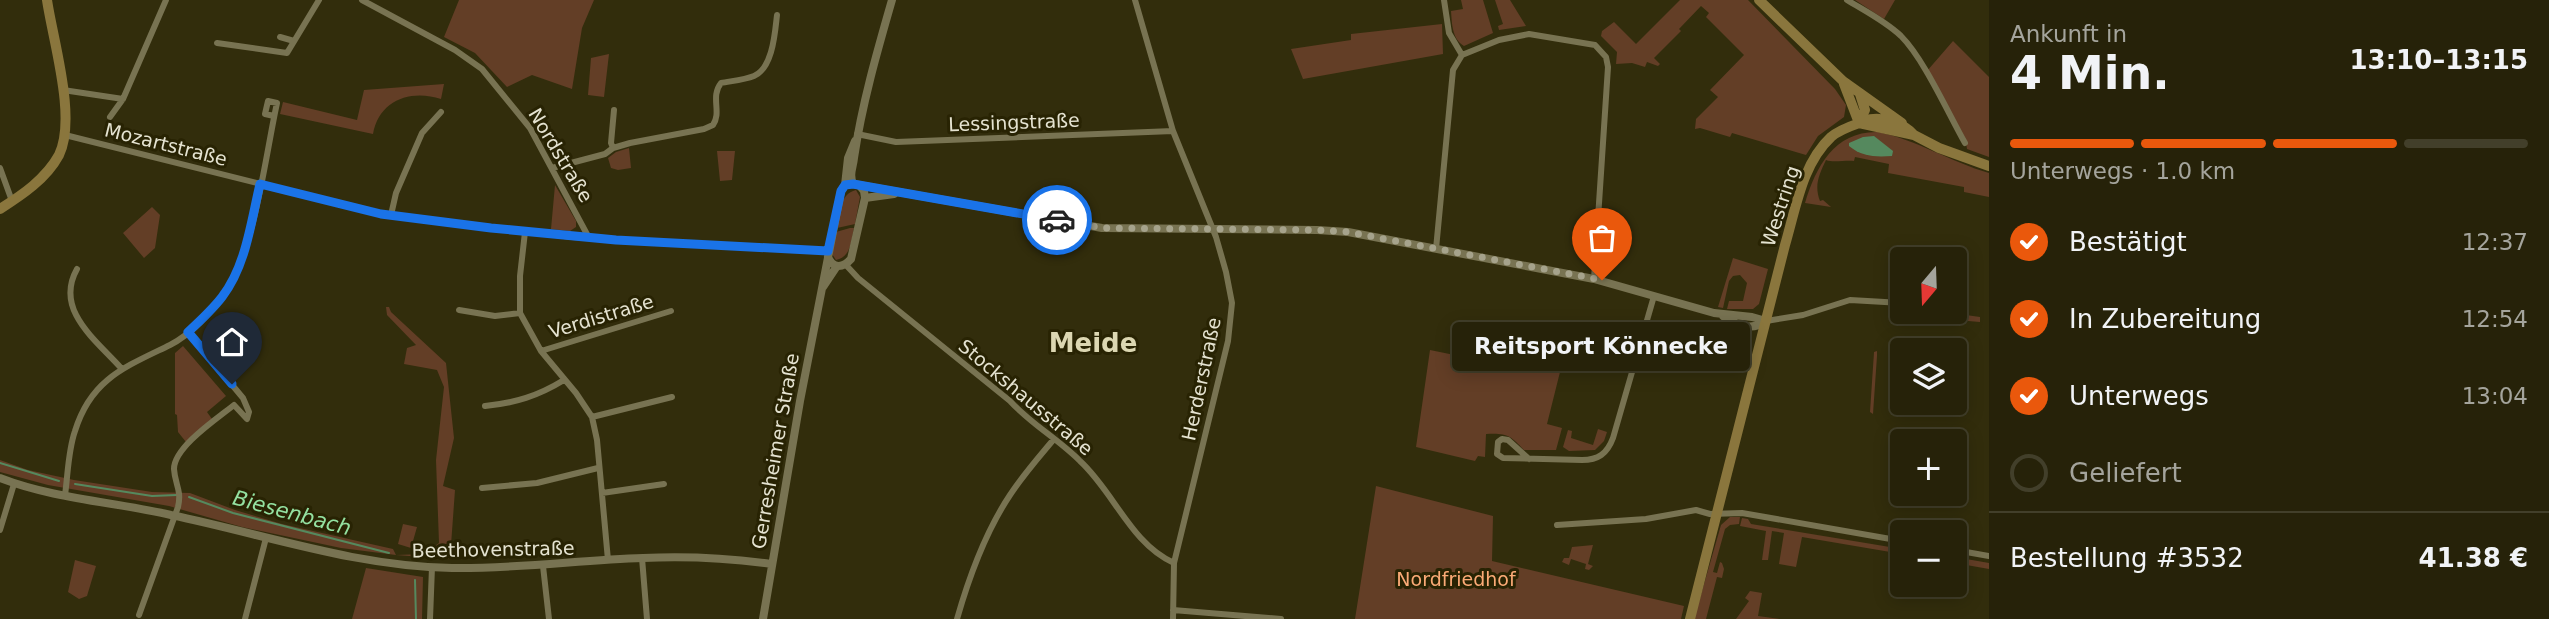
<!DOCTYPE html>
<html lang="de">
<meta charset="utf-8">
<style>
body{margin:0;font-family:"DejaVu Sans",sans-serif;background:#2e2a12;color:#f1f3f6;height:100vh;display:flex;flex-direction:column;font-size:26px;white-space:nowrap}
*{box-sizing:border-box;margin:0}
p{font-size:23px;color:#a4a49c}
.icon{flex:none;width:38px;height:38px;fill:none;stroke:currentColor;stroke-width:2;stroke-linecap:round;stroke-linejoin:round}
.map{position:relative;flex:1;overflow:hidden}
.side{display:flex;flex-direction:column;background:#262209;width:560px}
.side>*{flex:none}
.needle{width:46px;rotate:199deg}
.buttons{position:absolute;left:1890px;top:247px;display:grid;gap:14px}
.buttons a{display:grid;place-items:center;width:77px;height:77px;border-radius:7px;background:#262209;box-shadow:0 4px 18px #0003,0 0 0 2px #423f2a;font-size:35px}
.pin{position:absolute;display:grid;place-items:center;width:60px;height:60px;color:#fff;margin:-72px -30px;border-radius:50% 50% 50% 0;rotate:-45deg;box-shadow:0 0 7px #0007}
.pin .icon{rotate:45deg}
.courier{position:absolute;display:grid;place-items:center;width:70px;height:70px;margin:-35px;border:5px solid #1a73e8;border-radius:50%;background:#fff;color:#222;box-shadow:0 2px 9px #0007}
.bubble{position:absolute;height:49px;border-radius:7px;background:#262209;box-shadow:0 4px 18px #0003,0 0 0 2px #423f2a;font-size:23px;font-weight:800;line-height:49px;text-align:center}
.headline em{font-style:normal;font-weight:800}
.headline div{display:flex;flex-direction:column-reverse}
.headline{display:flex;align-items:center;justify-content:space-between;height:119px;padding:0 21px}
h1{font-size:46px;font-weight:800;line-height:52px}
.bar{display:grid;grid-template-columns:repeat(4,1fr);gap:10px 7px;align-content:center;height:84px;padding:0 21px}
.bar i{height:9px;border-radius:5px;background:#423f2a}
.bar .on{background:#ea580c}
.bar p{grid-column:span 4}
.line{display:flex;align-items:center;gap:18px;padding:0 21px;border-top:2px solid #423f2a}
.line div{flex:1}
ol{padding:0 21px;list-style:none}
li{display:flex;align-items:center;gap:21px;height:77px}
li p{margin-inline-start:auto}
li .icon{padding:7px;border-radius:50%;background:#ea580c;color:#fff;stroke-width:4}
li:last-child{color:#a4a49c}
li i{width:38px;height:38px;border:4px solid #423f2a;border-radius:50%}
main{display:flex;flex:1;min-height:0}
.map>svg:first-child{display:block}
.green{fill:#633e26}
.water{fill:#55895e}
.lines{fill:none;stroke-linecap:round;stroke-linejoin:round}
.stream{stroke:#55895e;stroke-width:2}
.minor{stroke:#787352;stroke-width:6}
.tertiary{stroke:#787352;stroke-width:8}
.secondary{stroke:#8a763d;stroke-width:10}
.done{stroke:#a6a38c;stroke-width:7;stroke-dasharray:0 12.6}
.route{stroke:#1a73e8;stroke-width:9}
.labels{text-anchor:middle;stroke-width:6;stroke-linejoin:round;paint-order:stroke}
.street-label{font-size:19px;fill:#e5e3d1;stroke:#282303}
.park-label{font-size:19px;fill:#fbaa76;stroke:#282303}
.water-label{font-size:21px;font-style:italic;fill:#94e1a1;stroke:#282303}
.district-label{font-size:26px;font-weight:bold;fill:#dcd7b2;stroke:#282303}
</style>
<main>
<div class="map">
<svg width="1989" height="619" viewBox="0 0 1989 619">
<rect width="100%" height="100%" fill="#322d0c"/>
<path class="green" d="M459,0h135l-12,28 -10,61 -40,-14 -25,12 -32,-34 -31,-16z
M1461,0h22l10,33 -29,13c-12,-7 -12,-22 -13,-35l12,-2z
M1495,0h15l16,26 -27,4 -1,-4 5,-2z
M1680,0h68l87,89 11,16 -2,12 -26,19 -12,19 -74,-22 -2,4 -30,-9 -5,1 1,-10 22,-22 -8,-7 34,-35 -38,-38 3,-4 -8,-7 -22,23 2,2 -27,27 6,6 -2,2 -11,-4 -2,5 -13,-4 -16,1 1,-12 -16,-16 1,-5 12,-9 22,22z
M1855,0h40l-11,19z
M1442,24l1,30 -140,25 -12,-30 60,-9v-6z
M1953,41l36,36v80l-22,-8 -1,-6 -39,-72z
M609,54l-5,43 -16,-2 3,-37z
M444,84l-3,15c-30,-10 -62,1 -68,35l-93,-20 3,-12 74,18 7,-30z
M1878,132c39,8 73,30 111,41v24l-25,-5v-5l-76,-14 1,-9 -34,-7 -1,4c-9,-1 -21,2 -28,-1 -7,15 -12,25 -6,41l3,-1 8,7 -26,-4c11,-37 30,-72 73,-71z
M629,148l2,20 -13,2 -7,-2 -3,-10 8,-6z
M717,151h18l-3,29 -12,1z
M555,185l21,36v6l-6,4 -19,-2z
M856,190l4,7 -5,27 -18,4c3,-14 2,-34 19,-38z
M152,207l8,8 -5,33 -11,10 -21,-25z
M850,228h4c-3,13 -3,29 -18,32l-4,-6 4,-22z
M1733,258l35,11 -9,35 -6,5h-26l2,-8h14l4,-18 -7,-8 -7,1 -4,5 -6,27 -5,-1z
M386,307h3l2,5 55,51 8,75 -11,48 12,4 -5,69 -54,-4 -55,-7 -99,-21 -73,-21 -121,-21 -48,-13v-12l28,10 46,10 78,12 38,1 45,17 47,14 111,25 3,6 28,-1 15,-11 -3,-83 8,-73 -7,-17 -33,-6 3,-16 9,-3 -29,-30z
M1897,312l68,6 1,-3 14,2v5l-84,-7z
M183,346l43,50 -19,16 5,7 -26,23 -8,-10 -1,-17 -2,-1v-61z
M1430,350l44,9 86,13 -13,52 15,4 -6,22h-32c-14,-15 -17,-17 -38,-16l-1,23 -7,-1 -3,5 -59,-14z
M1877,351v5l-4,58 -3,-2 4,-60z
M1598,429l9,3 -3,9 -9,9 -26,1 -6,-4 5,-17 4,1 -1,7 22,7z
M1376,486l117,30 -1,45 192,45 -3,13h-326z
M1730,517h10l-1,7 -9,1 -5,4 -12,43 4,1 3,-11 2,1 2,6 -2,9 -5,-1 -11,42h-12l27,-94z
M1742,518l6,1 3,5 151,25v5l-100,-17 -6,30 -17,-3 5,-31 -12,-2 -4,29h-6l4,-29 -26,-5z
M403,524l14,3 -6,21 -13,-4z
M1593,545l-5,19 5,2 -4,4 -4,-1 1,-5 -15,-5 -2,6 -7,-3 2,-4h5l3,-11z
M1955,557l34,6v6l-34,-6z
M75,560l21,6 -9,30 -8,3 -11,-7z
M366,568l57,9 -1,42h-70z
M1750,591l12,2 -4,23 22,3h-44l13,-18 -4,-3z"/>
<path class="water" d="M1874,136l19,15 -1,5c-16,1 -30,1 -43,-10v-3l14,-6z"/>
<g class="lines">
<path class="stream" d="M0,463l59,18
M75,484l77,12 25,-1
M189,497l44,16 156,40
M415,580l1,39"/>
<path class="minor" d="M362,0l93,50 27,19 48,59 59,110
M1135,0l38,131 43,106 10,35 6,31 -4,38 -54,222 -1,56
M1444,0l5,33 13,22
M1847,0c18,11 38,21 54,36 23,23 47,77 64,107
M280,37l14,4
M217,43l70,10 32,-53
M63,90l60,9
M110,117l13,-18 43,-99
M857,134l39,8 277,-11
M65,135l316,79 191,23 256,14
M613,148l-2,-5 3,-33
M0,168l12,33
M552,168l53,-14 8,-6 17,-5 74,-14 9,-4c9,-13 -3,-28 8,-42 10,-2 23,-3 33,-7 19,-8 21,-44 23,-61
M391,215l5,-22 26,-60 19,-21
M525,232l-5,44v37l21,38 35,42 16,24 5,23 11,120
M1436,249l17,-179 9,-15 37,-15 30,-6 66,11 11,12 2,10 -14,212
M846,265l12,13 152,123c21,23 48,38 70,60 34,31 51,83 94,102
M77,269c-23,41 19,71 44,99
M459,310l36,6 25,-3
M1766,321l37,-6 47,-15 52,3
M541,351l130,-40
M485,406c30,-3 53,-10 79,-26
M592,417l80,-20
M1529,459l-21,-19 -6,-1 -4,3 -1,12 6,4 79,2c16,0 25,-6 31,-22l41,-142
M482,488l55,-5 61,-15
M602,493l62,-9
M65,495c3,-21 3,-44 10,-64 16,-52 50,-64 95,-86 20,-10 42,-33 55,-51 30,-46 40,-136 52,-191l-9,-2 -3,13 9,2
M1557,525l89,-6 50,-9 14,4 32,-1 160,28
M0,530l14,-46
M1955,550l34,6
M642,558l5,61
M543,566l6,53
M1173,610l108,9
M139,615l39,-108c4,-17 -3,-22 -4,-38 0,-22 44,-51 60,-64l13,14 2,-7 -6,-14 -55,-66
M245,619l21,-81
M430,619l2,-52
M957,619c12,-42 29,-88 53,-124 13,-20 29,-38 44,-56"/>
<path class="tertiary" d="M853,184c-4,-10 0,-16 1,-26 8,-54 23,-106 38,-158
M845,185l8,-1 249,44 215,2 31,2 246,47 120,34 38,4 14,4
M865,198l29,-4
M828,257c5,12 15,11 23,2l14,-61 -1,-7 -5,-6
M823,287l14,-21
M1723,316c13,10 30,15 43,5
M0,478c54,21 115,24 171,37 96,20 183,51 281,53 65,1 128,-8 191,-10 43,-2 85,0 128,6
M763,619l37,-218 41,-210 4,-6 3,-27 7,-17"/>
<path class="secondary" d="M1759,0l84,81 59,42
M1844,84l15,39
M1859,123l55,12 25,13 50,18
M1859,123l6,-13 -5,-16
M0,209c22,-14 46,-30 59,-54 18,-37 -6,-114 -12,-155
M1690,619l95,-374c11,-37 17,-81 46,-108 9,-8 23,-12 34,-16 15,-6 39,2 49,14"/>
</g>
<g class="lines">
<path class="done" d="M1057,220l45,8 215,2 31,2 254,48"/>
<path class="route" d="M232,384l-44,-52c12,-11 24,-22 34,-35 24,-31 29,-75 38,-113l121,30 110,14 125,12 212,11 13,-60 4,-6 8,-1 204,36"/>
</g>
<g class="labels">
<g class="street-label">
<text transform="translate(1014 122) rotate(-2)" y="7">Lessingstraße</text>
<text transform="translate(166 144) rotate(14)" y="7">Mozartstraße</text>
<text transform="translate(561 155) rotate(59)" y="7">Nordstraße</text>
<text transform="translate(1780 206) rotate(-72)" y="7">Westring</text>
<text transform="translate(601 316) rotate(-17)" y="7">Verdistraße</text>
<text transform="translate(1201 379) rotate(-78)" y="7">Herderstraße</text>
<text transform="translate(1026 397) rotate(40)" y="7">Stockshausstraße</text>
<text transform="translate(775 451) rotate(-80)" y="7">Gerresheimer Straße</text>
<text transform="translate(493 549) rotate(-1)" y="7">Beethovenstraße</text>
</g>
<g class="park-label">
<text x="1456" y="586">Nordfriedhof</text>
</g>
<g class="water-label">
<text transform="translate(292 513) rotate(15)" y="7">Biesenbach</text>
</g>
<g class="district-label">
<text x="1093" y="352">Meide</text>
</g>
</g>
</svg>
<div class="buttons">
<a><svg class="needle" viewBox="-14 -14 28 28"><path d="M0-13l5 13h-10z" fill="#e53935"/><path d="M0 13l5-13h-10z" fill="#a4a49c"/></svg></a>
<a><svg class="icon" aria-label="layers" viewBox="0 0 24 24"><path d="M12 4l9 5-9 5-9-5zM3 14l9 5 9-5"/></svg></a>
<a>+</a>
<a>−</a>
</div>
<div class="pin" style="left:1602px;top:280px;background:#ea580c"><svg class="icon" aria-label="bag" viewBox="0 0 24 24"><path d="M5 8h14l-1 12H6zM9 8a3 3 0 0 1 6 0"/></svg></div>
<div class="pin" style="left:232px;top:384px;background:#1f2937"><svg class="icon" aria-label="home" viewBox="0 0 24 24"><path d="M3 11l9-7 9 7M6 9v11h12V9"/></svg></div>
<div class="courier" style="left:1057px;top:220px"><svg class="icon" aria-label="car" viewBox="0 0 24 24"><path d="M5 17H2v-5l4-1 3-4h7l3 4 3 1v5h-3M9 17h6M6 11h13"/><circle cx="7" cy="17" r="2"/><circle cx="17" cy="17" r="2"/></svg></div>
<div class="bubble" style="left:1452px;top:322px;width:298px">Reitsport Könnecke</div>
</div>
<section class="side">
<div class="headline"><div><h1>4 Min.</h1><p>Ankunft in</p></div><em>13:10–13:15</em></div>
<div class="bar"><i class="on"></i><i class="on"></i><i class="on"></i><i></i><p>Unterwegs · 1.0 km</p></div>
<ol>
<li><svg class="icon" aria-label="check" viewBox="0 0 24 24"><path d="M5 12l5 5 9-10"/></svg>Bestätigt<p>12:37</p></li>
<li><svg class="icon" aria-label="check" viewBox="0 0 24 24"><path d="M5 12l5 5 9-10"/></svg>In Zubereitung<p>12:54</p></li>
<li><svg class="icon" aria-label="check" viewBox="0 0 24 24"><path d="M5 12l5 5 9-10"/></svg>Unterwegs<p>13:04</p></li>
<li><i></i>Geliefert</li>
</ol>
<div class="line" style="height:91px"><div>Bestellung #3532</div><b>41.38 €</b></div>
</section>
</main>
